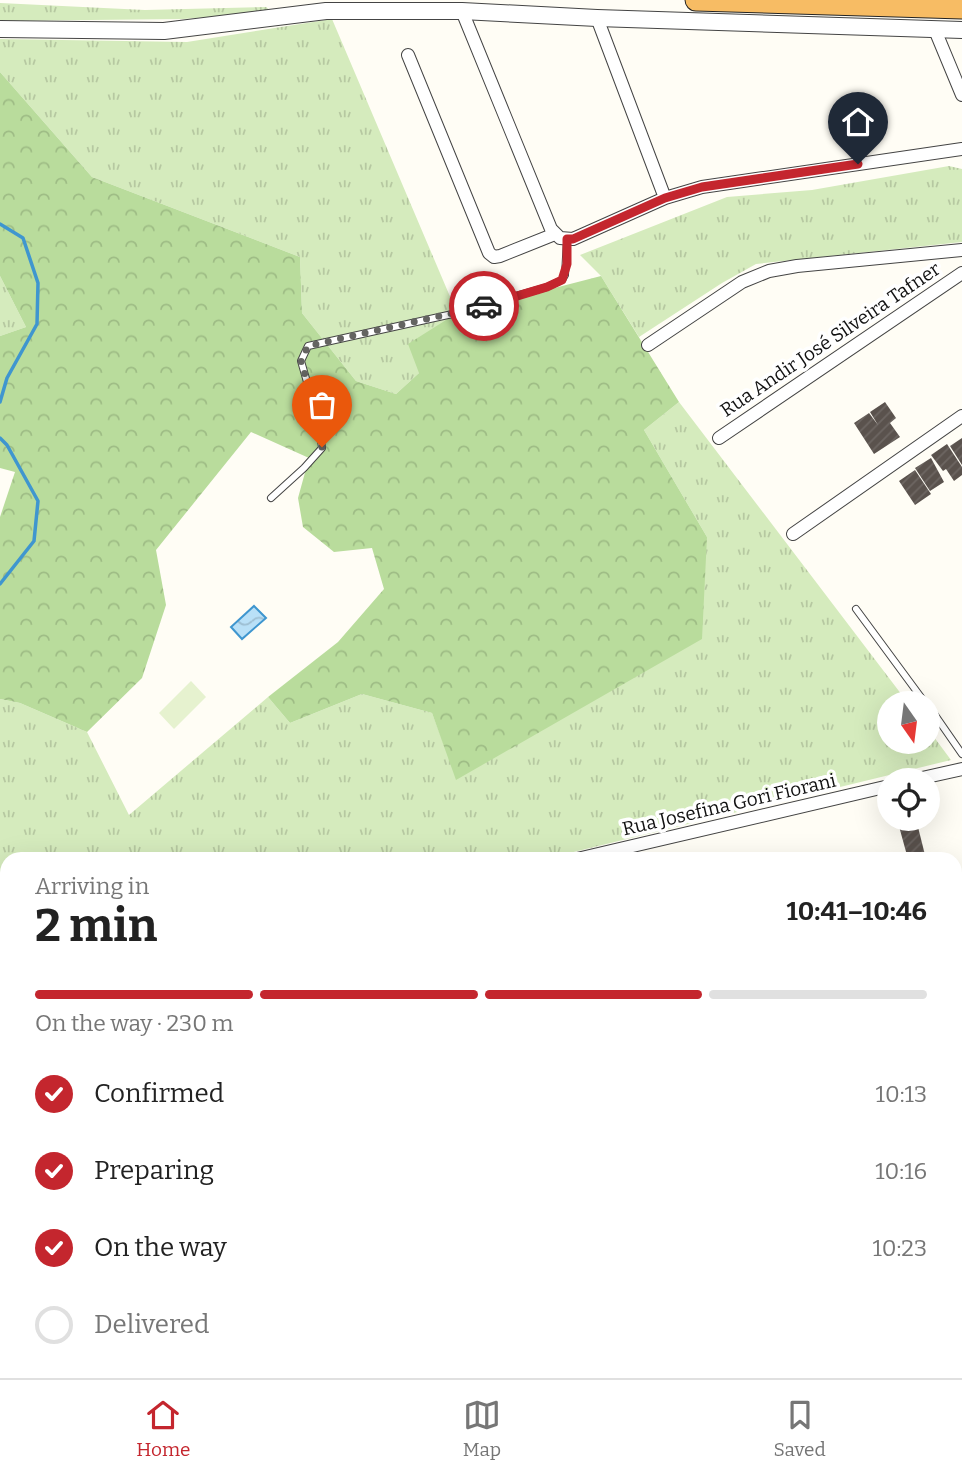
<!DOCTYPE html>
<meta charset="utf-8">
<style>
body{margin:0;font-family:Bitter,serif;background:#f2f2f2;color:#222;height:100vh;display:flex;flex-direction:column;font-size:26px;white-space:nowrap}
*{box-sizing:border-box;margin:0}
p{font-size:23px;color:#767676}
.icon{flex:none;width:38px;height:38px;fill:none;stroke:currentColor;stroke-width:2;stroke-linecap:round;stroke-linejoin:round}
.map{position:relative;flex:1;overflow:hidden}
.side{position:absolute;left:0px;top:852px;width:962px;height:527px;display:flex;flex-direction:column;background:#fff;border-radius:21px 21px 0 0;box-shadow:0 7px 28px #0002}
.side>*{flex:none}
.needle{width:46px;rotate:166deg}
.controls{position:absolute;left:877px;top:691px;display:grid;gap:14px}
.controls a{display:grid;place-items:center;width:63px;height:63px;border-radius:50%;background:#fff;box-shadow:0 7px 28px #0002;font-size:35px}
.pin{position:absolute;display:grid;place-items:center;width:60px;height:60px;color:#fff;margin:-72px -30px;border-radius:50% 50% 50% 0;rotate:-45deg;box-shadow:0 0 7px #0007}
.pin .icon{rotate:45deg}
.courier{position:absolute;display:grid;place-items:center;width:70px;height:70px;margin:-35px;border:5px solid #c4262e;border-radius:50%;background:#fff;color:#222;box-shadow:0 2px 9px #0007}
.overview em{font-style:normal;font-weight:700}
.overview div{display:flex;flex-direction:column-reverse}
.overview{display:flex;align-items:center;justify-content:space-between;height:119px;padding:0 35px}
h1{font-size:46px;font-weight:700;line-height:52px}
.bar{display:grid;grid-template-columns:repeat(4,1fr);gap:10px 7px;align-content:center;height:84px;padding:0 35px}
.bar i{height:9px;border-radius:5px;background:#e0e0e0}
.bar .on{background:#c4262e}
.bar p{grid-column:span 4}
ol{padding:0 35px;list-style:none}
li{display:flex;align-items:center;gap:21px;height:77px}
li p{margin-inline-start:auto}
li .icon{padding:7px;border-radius:50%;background:#c4262e;color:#fff;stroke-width:4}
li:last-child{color:#767676}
li i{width:38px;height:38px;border:4px solid #e0e0e0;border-radius:50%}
.tabs{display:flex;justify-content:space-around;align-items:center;height:98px;border-top:2px solid #e0e0e0;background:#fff;font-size:19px;color:#767676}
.tabs a{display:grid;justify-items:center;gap:4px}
.tabs .on{color:#c4262e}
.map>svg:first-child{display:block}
.grass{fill:url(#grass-tufts)}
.forest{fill:url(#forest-crowns)}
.pitch{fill:#e6f2cf}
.water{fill:url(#water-waves);stroke:#3f96cf;stroke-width:2}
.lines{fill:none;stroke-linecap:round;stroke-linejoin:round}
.stream{stroke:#3f96cf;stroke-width:3.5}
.building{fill:url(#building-hatch)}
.service-casing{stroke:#444;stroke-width:8}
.minor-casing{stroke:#444;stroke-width:14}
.tertiary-casing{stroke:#444;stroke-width:18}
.trunk-casing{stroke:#222;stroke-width:23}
.service{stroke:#fff;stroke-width:6}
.minor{stroke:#fff;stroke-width:12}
.tertiary{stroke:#fff;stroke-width:16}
.trunk{stroke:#f7bc64;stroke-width:21}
.done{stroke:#646461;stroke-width:7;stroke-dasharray:0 12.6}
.route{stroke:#c4262e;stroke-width:9}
.labels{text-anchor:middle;stroke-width:7;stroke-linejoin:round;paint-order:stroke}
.street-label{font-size:19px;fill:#111;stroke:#fff}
</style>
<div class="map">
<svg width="962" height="1378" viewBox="0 0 962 1378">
<defs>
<pattern id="grass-tufts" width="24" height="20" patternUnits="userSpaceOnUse" patternTransform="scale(1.75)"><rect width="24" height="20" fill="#d5ebbd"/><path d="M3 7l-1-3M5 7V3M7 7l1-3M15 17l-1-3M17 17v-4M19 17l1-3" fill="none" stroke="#b6c8a1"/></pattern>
<pattern id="forest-crowns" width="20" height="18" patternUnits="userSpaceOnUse" patternTransform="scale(1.75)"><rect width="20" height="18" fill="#b9dc9c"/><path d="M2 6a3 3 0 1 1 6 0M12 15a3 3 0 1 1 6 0" fill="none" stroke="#9ebc85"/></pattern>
<pattern id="water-waves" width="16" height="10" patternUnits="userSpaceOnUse" patternTransform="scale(1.75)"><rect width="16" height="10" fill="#b9e0f7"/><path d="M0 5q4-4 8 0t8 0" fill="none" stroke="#9ebfd3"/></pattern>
<pattern id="building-hatch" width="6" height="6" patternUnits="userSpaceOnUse" patternTransform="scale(1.75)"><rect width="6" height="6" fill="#5a524d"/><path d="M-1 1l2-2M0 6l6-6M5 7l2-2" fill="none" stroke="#6d6662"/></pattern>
</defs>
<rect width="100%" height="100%" fill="#fffdf5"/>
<path class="grass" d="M0,3l145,7 121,-3 6,5 -89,7 -183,2z
M332,19l125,294 -38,60 -23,21 -40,-13 -54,-68 -2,-56 -208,-80 -92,-105v-33l187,3z
M949,166l13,3v73l-206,22 -34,19 -83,54 -38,-61 -21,-21 147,-58 85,-7z
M0,276l26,51 -26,9z
M679,402l229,301 -19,1v38h39v-13l23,31 -406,99h-538v132l-7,2v-294l20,4 67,29 42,83 139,-118 22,26 72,-29 70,19 25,66 250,-242 -63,-107z
M626,1372h129l2,6h-141z"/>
<path class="forest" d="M0,72l92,105 208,80 2,56 54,68 40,13 23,-21 -11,-29 49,-31 144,-37 78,126 -35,28 63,107 -5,102 -246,141 -24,-67 -70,-19 -72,29 -22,-26 70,-55 46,-53 -12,-41 -38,4 -31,-25 -5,-29 11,-40 -58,-26 -95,118 10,55 -24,73 -55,54 -67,-29 -20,-4v-182l15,-45 -15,-4v-132l26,-9 -26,-51z"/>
<path class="pitch" d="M191,681l15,16 -32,32 -15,-16z"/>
<path class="water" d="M254,606l12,12 -24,21 -11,-12z"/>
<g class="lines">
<path class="stream" d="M0,224l23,14 15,45 -1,41 -30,54 -7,24
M0,438l7,7 31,56 -4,40 -34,43"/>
</g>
<path class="building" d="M885,402l11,16 -6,5 10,14 -26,17 -20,-31 15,-10 9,12 -8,-13z
M962,438v27l-12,-19z
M947,444l15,23v8l-8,6 -8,-12 -3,2 -12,-16z
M931,458l13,24 -14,9 -15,-23z
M915,470l16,24 -16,11 -16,-24z
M897,819h19l10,40h-18z
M956,1007l6,23v63l-5,1 -1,-8z
M403,1372h29l4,6h-42z"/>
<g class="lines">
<g class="service-casing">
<path id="service" d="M271,498l33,-30 18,-20 -3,-24 -18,-63 7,-15 149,-33 90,-26 15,-7 3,-5 2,-36
M856,609l70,95
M928,705l34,49"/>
</g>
<g class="minor-casing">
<path id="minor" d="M462,11l89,218 9,9 13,1 92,-41 37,-11 260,-38
M597,18l68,180
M935,30l27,65
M408,55l81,198 5,4 6,-1 55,-22
M648,345l94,-63 27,-11 28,-5 165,-16
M719,438l243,-165
M793,534l169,-118
M913,780l49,-11
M577,859l312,-73
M956,988l6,-1
M776,1372l3,6
M939,1372l3,6"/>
</g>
<g class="tertiary-casing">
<path id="tertiary" d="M0,29l164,2 162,-20h136l135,7 365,12
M956,1199l6,-1
M956,1241l6,-6
M565,1372l21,3
M515,1378l2,-6"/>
</g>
<g class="trunk-casing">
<path id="trunk" d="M696,0l266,8"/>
</g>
<use href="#service" class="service"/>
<use href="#minor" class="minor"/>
<use href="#tertiary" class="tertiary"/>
<use href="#trunk" class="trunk"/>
</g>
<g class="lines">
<path class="done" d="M322,447l-3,-23 -18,-63 7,-15 176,-40"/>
<path class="route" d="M484,306l63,-19 15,-7 5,-16v-25h6l92,-41 37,-11 156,-23"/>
</g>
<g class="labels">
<g class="street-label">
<text transform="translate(830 339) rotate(-34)" y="7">Rua Andir José Silveira Tafner</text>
<text transform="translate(729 804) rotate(-13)" y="7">Rua Josefina Gori Fiorani</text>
</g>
</g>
</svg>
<div class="controls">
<a><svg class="needle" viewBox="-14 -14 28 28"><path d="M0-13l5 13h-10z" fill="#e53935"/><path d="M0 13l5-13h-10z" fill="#767676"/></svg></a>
<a><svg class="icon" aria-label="locate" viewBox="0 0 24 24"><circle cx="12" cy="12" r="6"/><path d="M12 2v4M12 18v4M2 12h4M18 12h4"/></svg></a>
</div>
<div class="pin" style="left:322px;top:447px;background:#ea580c"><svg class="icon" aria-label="bag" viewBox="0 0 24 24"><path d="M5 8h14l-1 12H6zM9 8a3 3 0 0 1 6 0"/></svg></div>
<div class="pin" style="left:858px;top:164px;background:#1f2937"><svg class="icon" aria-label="home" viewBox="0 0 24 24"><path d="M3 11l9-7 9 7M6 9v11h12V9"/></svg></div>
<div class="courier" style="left:484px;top:306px"><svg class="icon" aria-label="car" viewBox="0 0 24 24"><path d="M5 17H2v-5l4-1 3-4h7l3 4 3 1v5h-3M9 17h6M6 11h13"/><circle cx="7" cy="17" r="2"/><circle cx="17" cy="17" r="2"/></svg></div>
<section class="side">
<div class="overview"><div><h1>2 min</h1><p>Arriving in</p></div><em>10:41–10:46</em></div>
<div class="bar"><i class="on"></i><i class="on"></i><i class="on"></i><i></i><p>On the way · 230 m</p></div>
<ol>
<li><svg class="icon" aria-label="check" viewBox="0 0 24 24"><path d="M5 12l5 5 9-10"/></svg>Confirmed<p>10:13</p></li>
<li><svg class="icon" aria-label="check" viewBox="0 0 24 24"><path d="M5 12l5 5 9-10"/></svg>Preparing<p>10:16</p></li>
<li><svg class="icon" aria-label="check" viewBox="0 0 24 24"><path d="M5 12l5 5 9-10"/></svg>On the way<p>10:23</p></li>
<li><i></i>Delivered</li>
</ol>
</section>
</div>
<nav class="tabs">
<a class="on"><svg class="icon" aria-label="home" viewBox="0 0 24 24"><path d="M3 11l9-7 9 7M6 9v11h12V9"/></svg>Home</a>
<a><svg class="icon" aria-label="map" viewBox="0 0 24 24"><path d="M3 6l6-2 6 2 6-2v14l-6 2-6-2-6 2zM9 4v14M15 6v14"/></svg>Map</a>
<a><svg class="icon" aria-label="saved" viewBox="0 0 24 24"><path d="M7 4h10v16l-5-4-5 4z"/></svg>Saved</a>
</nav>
